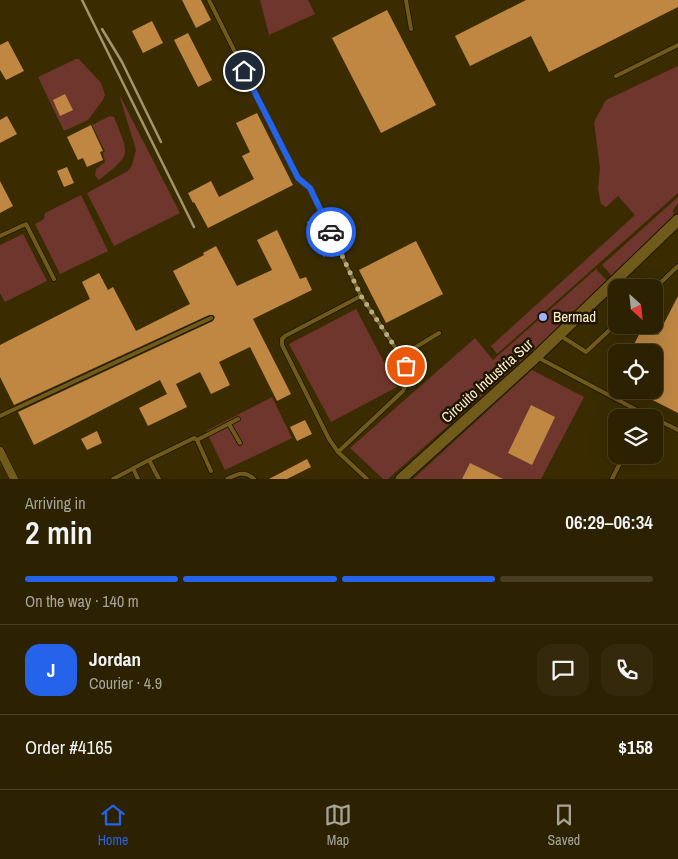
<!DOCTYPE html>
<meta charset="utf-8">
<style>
body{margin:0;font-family:"Archivo Narrow",sans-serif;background:#34290a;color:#f1f3f6;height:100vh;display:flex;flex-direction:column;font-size:19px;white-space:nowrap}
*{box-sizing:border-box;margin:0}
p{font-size:16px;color:#a6a399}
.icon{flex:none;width:28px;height:28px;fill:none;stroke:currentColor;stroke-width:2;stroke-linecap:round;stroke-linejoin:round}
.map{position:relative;height:479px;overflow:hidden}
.panel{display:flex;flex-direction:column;background:#2c2100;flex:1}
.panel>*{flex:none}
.needle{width:32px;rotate:153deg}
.controls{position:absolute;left:608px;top:279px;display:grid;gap:10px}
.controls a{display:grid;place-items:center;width:55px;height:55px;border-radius:10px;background:#2c2100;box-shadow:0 5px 20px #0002,0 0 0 1px #483e22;font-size:25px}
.pin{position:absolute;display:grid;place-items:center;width:42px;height:42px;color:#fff;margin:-21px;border:2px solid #fff;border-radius:50%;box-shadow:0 1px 5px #0007}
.courier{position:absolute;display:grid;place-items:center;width:50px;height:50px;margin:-25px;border:4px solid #2563eb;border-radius:50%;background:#fff;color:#222;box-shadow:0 1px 6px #0007}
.summary em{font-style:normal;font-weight:600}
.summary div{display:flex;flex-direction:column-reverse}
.summary{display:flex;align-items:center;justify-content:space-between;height:85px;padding:0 25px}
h1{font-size:32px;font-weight:600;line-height:38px}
.bar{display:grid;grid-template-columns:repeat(4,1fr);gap:8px 5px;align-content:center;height:60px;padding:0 25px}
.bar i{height:6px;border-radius:4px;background:#483e22}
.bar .current{background:#2563eb}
.bar p{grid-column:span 4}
.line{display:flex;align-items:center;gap:12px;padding:0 25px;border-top:1px solid #483e22}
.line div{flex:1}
.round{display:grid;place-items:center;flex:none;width:52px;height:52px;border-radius:15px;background:#34290a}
.tabs{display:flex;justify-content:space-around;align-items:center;height:70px;border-top:1px solid #483e22;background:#2c2100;font-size:14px;color:#a6a399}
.tabs a{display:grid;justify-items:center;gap:2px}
.tabs .current{color:#2563eb}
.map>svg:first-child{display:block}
.green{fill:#6f362e}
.building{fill:#bf8742}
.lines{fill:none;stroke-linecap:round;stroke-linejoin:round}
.lane-casing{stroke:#1e1500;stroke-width:5.5}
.street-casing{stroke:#1e1500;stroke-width:9}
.secondary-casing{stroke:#1e1500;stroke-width:13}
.lane{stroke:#705b1b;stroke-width:4}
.street{stroke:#705b1b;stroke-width:8}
.secondary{stroke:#705b1b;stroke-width:11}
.rail{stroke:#a3956b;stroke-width:2.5}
.done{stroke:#baab83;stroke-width:5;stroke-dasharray:0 9}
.route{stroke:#2563eb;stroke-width:6}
.poi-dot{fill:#9cb4fd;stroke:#1e1500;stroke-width:2}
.labels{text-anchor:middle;stroke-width:5;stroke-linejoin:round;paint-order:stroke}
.poi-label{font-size:15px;fill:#fff0c9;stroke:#1e1500;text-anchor:start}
.street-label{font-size:15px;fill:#fff0c9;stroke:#1e1500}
</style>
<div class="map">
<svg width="678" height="479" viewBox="0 0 678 479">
<rect width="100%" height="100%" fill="#3a2c00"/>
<path class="green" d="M260,0h48l7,14 -46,21z
M76,59h3l22,24 4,12 -2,5 -15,20 -24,11 -26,-54z
M678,66v127l-181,161 -6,-8 144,-131 -17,-19 -12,11 -5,-3 -3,-15 2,-21 -6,-46 12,-22z
M119,94l61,119 -66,33 -27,-53 41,-22 4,-6 4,-15z
M110,116l4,1c15,39 19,36 -15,63l-4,-5 1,-6 9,-7 -2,-9 2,-2 -13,-26z
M81,195l27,56 -48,23 -25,-50 9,-5 1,-6z
M678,197v6l-5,7 1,9 -62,57 -10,-11z
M23,234l24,47 -42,21 -5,-9v-48z
M596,269l13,14 -221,196h-5l-33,-31 125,-110 18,22z
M356,309l41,78 -66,35 -42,-78z
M532,370l52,27 -43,82h-40l-29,-15 -8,15h-51z
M272,397l20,41 -67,32 -19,-39z"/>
<path class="building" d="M182,0h19l10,20 -15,8z
M526,0h152v7l-129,65 -18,-36 -61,30 -15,-30z
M387,10l49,95 -55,28 -49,-95z
M152,21l11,22 -20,10 -11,-22z
M188,33l24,47 -14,7 -24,-47z
M8,41l16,30 -18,9 -6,-10v-25z
M65,94l8,16 -13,6 -7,-16z
M257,113l36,72 -85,43 -14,-26 -1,1 -5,-10 23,-12 8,16 35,-18 -12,-23 8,-4 -14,-29z
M7,116l10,18 -17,9v-23z
M91,125l12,26 -3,1 3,8 -16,7 -4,-9 -5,2 -11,-23z
M67,167l7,16 -10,4 -7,-16z
M0,181l13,25 -13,7z
M317,217l17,34 -10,6 -17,-35z
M277,230l23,49 6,-2 6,13 -59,29 38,75 -14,7 -27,-54 -31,15 11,23 -19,9 -11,-22 -24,12 11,23 -39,19 -9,-18 28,-14 -7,-14 -126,65 -16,-33 195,-91 2,-4 -2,-2h-4l-195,90 -14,-28v-32l90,-46 -8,-17 17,-9 9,17 5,-3 23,44 54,-27 -17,-33 31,-16 -1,-2 13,-7 21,40 35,-16 -15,-30z
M416,241l27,53 -57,29 -27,-53z
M678,296v117l-45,-23h21v-38h-24l13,-25 15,8z
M531,405l24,12 -23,48 -24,-12z
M305,420l7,14 -15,7 -7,-14z
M97,431l5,12 -15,7 -6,-11z
M307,459l4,8 -24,12h-18z
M470,463l33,16h-41z"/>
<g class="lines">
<g class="lane-casing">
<path id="lane" d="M209,0l89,178 12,10 51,108
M406,0l5,29
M616,76l62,-31
M0,236l26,-12 28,55
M654,289l24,-23
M561,336l25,16 30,-28
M401,356l38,-23
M537,357l115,61
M0,416l211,-98
M654,418l24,12
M229,424l11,19
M197,440l41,-21
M338,452l65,-61c7,-12 3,-24 -2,-35l-40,-60 -76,40 -3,3v6l47,94 9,13 29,27
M149,460l45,-22 3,2 14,31
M133,468l5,11
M113,479l36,-19 10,19
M227,479c10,-5 18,-9 27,0
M612,479l12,-24"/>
</g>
<g class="street-casing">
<path id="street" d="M0,451l14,28"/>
</g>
<g class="secondary-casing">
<path id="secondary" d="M401,479l135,-122 142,-137"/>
</g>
<use href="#lane" class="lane"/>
<use href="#street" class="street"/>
<use href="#secondary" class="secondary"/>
<path class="rail" d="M82,0l112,227
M102,29l20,33 39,80"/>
</g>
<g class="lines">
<path class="done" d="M331,232l30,64 40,60 5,10"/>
<path class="route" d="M244,71l54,107 12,10 21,44"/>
</g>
<circle class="poi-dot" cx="543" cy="317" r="5"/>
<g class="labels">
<g class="poi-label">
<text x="553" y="322">Bermad</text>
</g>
<g class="street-label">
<text transform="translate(487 381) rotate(-42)" y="5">Circuito Industria Sur</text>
</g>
</g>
</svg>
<div class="controls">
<a><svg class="needle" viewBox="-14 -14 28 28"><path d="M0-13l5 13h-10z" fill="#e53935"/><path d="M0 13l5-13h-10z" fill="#a6a399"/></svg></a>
<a><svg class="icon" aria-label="locate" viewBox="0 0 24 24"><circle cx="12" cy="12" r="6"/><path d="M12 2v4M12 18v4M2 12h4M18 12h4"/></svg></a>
<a><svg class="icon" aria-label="layers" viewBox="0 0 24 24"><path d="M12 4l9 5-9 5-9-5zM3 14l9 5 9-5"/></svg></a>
</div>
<div class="pin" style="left:406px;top:366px;background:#ea580c"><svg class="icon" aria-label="bag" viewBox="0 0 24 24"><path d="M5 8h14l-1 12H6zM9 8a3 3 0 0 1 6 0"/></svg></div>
<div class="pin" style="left:244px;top:71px;background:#1f2937"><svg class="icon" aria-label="home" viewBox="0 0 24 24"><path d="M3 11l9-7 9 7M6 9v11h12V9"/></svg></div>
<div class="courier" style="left:331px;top:232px"><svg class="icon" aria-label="car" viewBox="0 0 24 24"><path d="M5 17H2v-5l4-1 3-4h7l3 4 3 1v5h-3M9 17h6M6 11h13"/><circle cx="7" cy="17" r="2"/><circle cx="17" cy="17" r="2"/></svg></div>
</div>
<section class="panel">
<div class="summary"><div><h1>2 min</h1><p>Arriving in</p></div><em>06:29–06:34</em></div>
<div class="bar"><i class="current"></i><i class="current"></i><i class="current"></i><i></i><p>On the way · 140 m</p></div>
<div class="line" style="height:90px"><b class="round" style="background:#2563eb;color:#fff">J</b><div><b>Jordan</b><p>Courier · 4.9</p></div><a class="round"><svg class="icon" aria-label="chat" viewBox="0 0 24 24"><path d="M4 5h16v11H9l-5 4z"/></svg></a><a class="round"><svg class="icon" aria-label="phone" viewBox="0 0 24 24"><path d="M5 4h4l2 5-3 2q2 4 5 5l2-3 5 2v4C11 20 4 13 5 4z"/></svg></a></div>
<div class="line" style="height:65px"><div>Order #4165</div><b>$158</b></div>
</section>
<nav class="tabs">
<a class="current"><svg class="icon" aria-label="home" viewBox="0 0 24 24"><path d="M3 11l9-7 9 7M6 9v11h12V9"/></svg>Home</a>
<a><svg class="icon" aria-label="map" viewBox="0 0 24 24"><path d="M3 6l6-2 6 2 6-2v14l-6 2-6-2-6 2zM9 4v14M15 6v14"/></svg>Map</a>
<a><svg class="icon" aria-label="saved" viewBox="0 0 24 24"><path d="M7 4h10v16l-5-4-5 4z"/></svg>Saved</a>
</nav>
